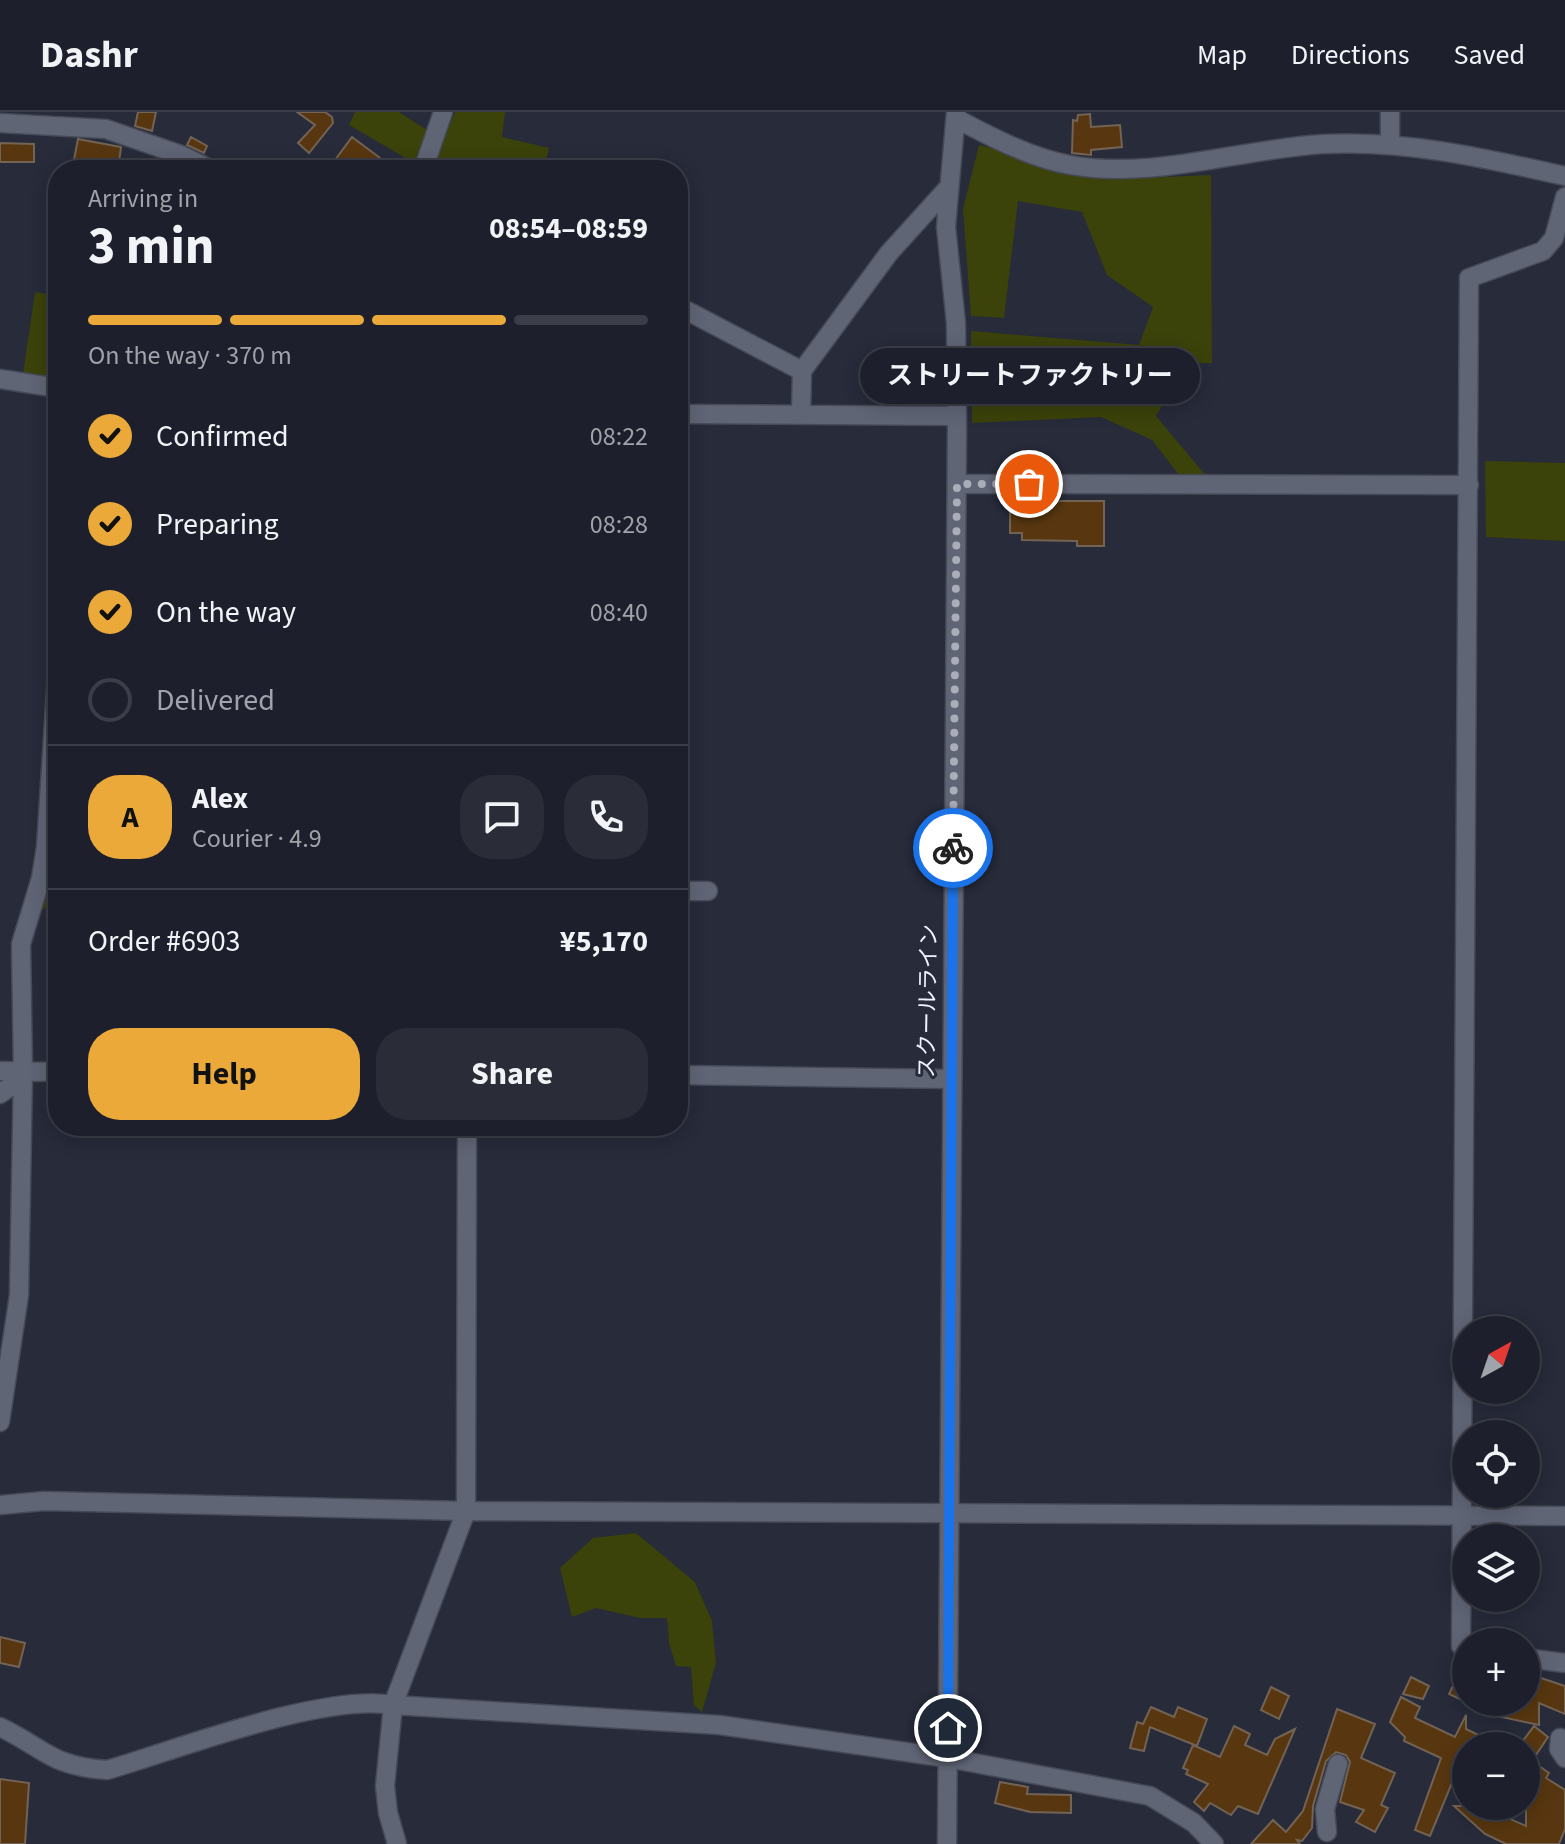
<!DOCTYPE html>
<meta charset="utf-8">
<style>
body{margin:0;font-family:"Source Sans 3","Noto Sans JP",sans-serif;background:#2a2d38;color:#f1f3f6;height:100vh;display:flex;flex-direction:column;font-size:30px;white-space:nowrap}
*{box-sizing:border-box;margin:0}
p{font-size:26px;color:#a0a3a9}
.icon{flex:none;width:44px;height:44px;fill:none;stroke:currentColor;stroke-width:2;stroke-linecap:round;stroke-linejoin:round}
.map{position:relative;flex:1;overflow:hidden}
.side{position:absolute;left:48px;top:48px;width:640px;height:976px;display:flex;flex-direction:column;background:#1d202c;border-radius:32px;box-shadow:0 4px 20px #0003,0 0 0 2px #3b3e48}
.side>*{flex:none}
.needle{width:52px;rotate:40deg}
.buttons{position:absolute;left:1452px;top:1204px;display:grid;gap:16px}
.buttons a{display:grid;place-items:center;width:88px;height:88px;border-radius:50%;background:#1d202c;box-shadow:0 4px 20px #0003,0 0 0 2px #3b3e48;font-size:40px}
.pin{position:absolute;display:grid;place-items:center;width:68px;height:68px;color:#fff;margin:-34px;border:4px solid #fff;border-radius:50%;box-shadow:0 2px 8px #0007}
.courier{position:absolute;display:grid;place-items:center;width:80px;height:80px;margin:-40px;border:6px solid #1a73e8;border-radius:50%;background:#fff;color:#222;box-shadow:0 2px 10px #0007}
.bubble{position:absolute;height:56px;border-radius:28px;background:#1d202c;box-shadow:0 4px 20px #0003,0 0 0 2px #3b3e48;font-size:26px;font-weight:700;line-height:56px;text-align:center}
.head em{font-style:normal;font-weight:700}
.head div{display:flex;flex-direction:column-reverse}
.head{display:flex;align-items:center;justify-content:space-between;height:136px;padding:0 40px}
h1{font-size:52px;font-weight:700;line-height:60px}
.bar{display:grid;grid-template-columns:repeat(4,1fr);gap:12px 8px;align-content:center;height:96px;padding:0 40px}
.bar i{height:10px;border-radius:6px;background:#3b3e48}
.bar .current{background:#eba93a}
.bar p{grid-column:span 4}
.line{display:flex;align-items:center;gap:20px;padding:0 40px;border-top:2px solid #3b3e48}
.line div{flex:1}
.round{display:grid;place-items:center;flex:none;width:84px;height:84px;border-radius:32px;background:#2a2d38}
ol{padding:0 40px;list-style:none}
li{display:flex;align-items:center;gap:24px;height:88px}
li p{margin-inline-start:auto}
li .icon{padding:8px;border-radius:50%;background:#eba93a;color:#111;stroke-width:4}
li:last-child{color:#a0a3a9}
li i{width:44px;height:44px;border:4px solid #3b3e48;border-radius:50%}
.action{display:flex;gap:16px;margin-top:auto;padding:16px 40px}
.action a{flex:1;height:92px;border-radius:32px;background:#eba93a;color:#111;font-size:32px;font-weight:700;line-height:92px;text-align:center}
.action a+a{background:#2a2d38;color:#f1f3f6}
header{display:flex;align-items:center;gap:48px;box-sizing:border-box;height:112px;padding:0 40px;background:#1d202c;border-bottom:2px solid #3b3e48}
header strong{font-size:38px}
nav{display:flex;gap:44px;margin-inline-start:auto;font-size:28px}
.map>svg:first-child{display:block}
.green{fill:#3b420a}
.building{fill:#583710;stroke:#726355;stroke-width:2}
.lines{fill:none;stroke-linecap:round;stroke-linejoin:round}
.minor-casing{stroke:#464956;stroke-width:21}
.minor{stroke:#606576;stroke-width:18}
.done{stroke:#aaaeb9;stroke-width:8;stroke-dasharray:0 14.4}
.route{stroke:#1a73e8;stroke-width:10}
.labels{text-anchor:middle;stroke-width:6;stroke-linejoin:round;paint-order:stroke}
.street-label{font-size:22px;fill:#f1f4fe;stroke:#272b3a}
</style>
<header>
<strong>Dashr</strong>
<nav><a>Map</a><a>Directions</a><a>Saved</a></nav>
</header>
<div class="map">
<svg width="1565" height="1732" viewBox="0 0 1565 1732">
<rect width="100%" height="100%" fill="#272b3a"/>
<path class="green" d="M355,0h44l28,18 -13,33 -65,-38z
M455,0h50l-3,25 47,11 -5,22h-112z
M979,33l136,34 96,-4 1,188h-25l-31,53 51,61 -25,2 -30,-39 -51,-23 -129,6 -1,-92 168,14 14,-38 -46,-32 -25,-63 -64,-11 -14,117 -33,-2 -8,-107z
M158,44l32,12 1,2h-36z
M35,180l23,4v84l-35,-6z
M1485,349l80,2v78l-79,-4z
M57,743l1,53 -18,1z
M636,1421l59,49 17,39 4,42 -14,49 -8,-7 -3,-38 -15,-1 -7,-23 -2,-25h-27l-44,-10 -24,9 -12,-49 33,-30z"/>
<path class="building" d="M138,0h18l-4,19 -17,-5z
M297,0h28l7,5 1,6 -24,30 -11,-10 17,-18z
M1090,2l1,13 29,-2 2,22 -31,3v5l-19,-2 1,-33 4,1 1,-6z
M191,25l16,9 -3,7 -17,-8z
M352,25l28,21 -9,12h-23l-13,-10z
M78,27l43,8 -3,23h-46z
M0,31l34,1v18h-34z
M1010,389h94v45h-27v-5l-55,-1v-7h-12z
M0,1525l25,6 -6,24 -19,-4z
M1466,1547v43l-17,-8z
M1526,1561l39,13v28l-26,-11v22l-56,-12 3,-11h40z
M1411,1565l18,9 -6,13 -20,-5z
M1271,1575l18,9 -10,23 -18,-9z
M1401,1585l19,10 -5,11 40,19 11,-22v14l35,17h-35v17l-5,-2 -31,75 -15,-6 26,-72 -37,-17 1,-4 -15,-15z
M1151,1595l23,10 4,-10 29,12 -10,27 -47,-19 -6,24 -14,-3 7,-26 6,2z
M1337,1597l38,15 -14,34 34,15 -14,32 7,3 -13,24 -19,-10 8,-12 -24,-8 10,-40 -4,-7 -10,-3 -10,9 -13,45 -1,22 -10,13 -5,-1 3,4h-49l22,-24 13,12 17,-21z
M1234,1614l16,8 -5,11 22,10 8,-16 20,-10 -37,85 -20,-8 -7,9 -21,-12 -6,8 -10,-9 14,-18 -22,-10 2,-4 -5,-2 10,-23 27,12z
M1534,1614l14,11 -16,24 17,12 -3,5 19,12v39l-6,15h-53l-21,-10 -31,-28h27l45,20v-80h-7z
M0,1667l29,4 -4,61h-25z
M1000,1670l28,5 -1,7 44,1v18l-41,-1 -35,-9z"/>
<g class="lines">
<g class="minor-casing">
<path id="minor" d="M1390,0v32
M957,7c34,18 74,39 113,46 85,15 169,-16 254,-21 82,-4 161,14 241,32
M0,11l106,6 75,26 31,15
M423,58l20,-58
M678,194l124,65
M0,267l58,9
M678,302l278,2
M801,303l1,-44 87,-118 58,-64
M957,372l512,1
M678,779h30
M0,959l58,1
M678,963l272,4
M0,982l23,-17
M0,1310l19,-127 4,-223 -2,-128 20,-66 5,-31 12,-187
M0,1393l44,-4 422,10 1099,5
M1466,1535l-5,-1 8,-1368 74,-27 11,-13 11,-41
M1526,1546l39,5
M0,1615c46,22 50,39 107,43 72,-21 216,-77 286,-65l327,20 228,33 202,38 44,27 20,21
M1560,1626l-1,11 6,9
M1327,1720l-2,-23 13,-45
M397,1732l-9,-31 -3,-27 8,-81 73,-194 1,-385
M947,1732l10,-1416 -1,-105 -10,-96 10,-115"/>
</g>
<use href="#minor" class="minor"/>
</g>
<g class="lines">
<path class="done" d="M953,736l4,-364h72"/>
<path class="route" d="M948,1616l5,-880"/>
</g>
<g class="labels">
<g class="street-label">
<text transform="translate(927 889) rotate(-89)" y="8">スクールライン</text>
</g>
</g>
</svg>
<div class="buttons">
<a><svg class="needle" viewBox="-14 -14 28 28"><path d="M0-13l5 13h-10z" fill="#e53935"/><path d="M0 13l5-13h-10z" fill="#a0a3a9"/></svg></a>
<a><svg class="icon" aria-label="locate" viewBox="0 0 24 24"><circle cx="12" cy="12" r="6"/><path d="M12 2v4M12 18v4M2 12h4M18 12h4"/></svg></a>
<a><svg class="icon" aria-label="layers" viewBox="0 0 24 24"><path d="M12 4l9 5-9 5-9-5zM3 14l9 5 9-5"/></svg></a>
<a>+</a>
<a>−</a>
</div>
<div class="pin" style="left:1029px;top:372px;background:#ea580c"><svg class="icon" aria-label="bag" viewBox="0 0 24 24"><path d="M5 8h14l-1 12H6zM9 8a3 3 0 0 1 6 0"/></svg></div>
<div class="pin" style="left:948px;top:1616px;background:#1f2937"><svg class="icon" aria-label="home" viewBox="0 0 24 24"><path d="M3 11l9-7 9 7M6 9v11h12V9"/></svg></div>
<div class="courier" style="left:953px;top:736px"><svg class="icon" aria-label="bike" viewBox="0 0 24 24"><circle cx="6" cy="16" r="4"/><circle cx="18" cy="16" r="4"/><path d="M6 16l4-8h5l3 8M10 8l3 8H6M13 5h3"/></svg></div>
<div class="bubble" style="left:860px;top:236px;width:340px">ストリートファクトリー</div>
<section class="side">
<div class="head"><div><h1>3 min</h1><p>Arriving in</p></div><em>08:54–08:59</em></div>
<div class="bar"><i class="current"></i><i class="current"></i><i class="current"></i><i></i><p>On the way · 370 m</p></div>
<ol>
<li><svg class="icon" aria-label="check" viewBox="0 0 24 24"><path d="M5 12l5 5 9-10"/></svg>Confirmed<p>08:22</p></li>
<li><svg class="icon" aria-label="check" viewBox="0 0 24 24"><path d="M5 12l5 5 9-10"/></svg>Preparing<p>08:28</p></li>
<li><svg class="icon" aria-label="check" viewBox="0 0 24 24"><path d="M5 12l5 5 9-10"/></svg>On the way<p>08:40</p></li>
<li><i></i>Delivered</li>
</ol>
<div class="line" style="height:144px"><b class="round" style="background:#eba93a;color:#111">A</b><div><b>Alex</b><p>Courier · 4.9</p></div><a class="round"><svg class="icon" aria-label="chat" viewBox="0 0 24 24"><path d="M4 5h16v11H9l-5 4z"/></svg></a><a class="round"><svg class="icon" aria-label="phone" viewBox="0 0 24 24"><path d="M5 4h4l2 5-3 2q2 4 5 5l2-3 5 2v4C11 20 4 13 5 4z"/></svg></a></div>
<div class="line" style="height:104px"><div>Order #6903</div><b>¥5,170</b></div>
<div class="action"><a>Help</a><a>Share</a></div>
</section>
</div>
